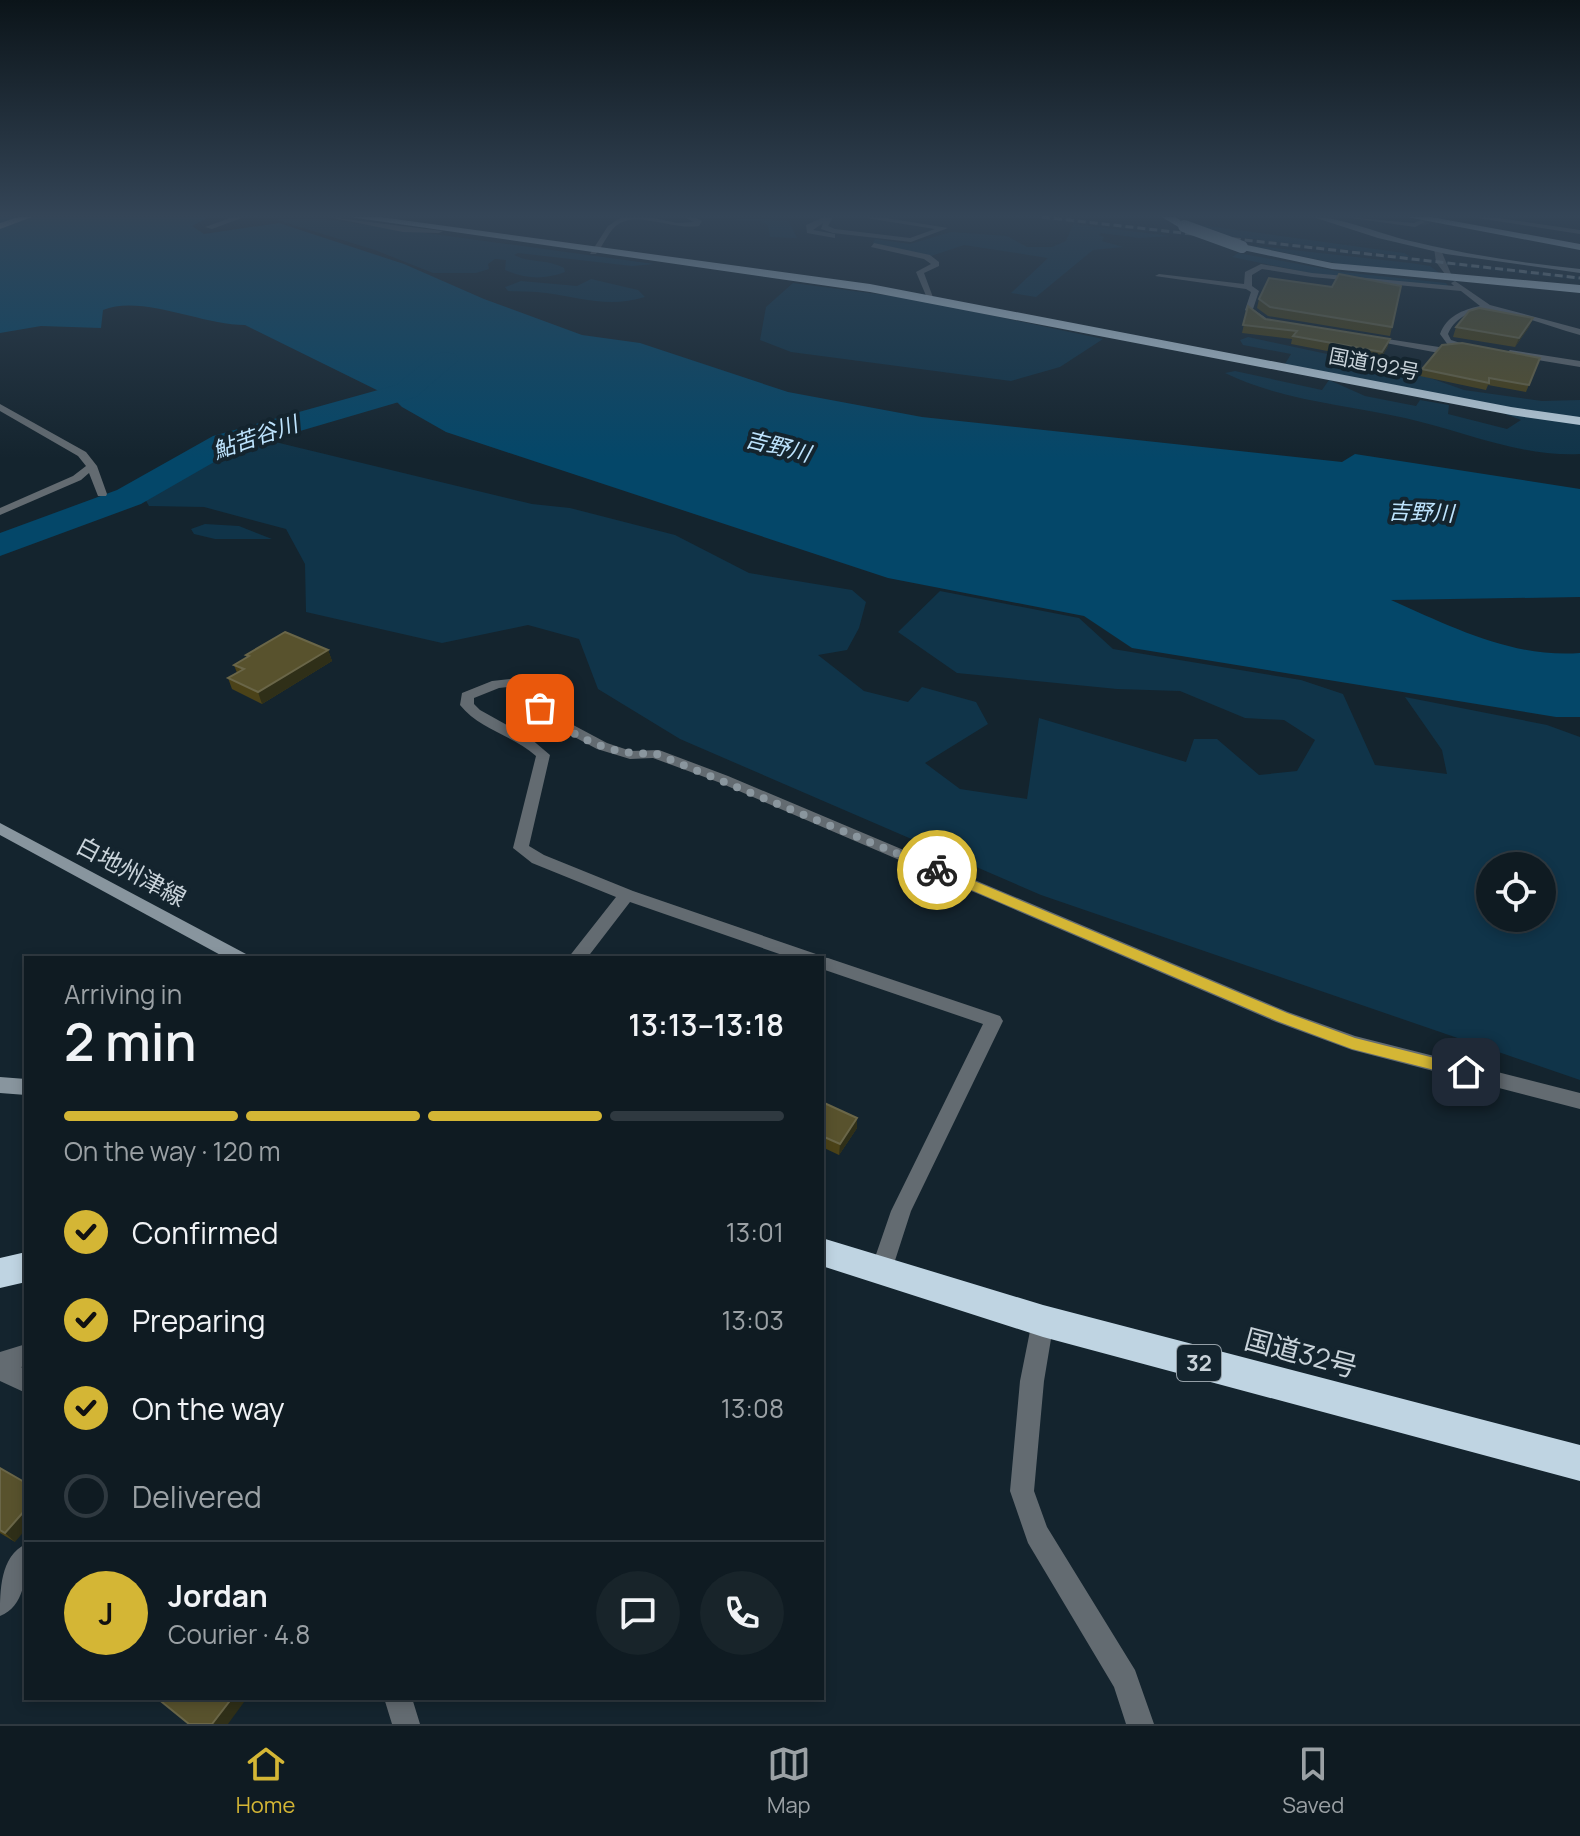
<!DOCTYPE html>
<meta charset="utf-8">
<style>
body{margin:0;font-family:Manrope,"Noto Sans JP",sans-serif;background:#18242a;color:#f1f3f6;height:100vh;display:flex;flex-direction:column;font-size:30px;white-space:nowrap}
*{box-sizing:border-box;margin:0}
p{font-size:26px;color:#9ba1a5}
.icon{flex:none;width:44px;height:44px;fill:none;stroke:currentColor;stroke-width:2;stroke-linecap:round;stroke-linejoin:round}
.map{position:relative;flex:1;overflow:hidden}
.panel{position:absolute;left:24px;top:956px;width:800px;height:744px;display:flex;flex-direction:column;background:#0f1b22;border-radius:0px;box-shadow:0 4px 12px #0003,0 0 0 2px #2f3940}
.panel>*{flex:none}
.controls{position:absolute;left:1476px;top:852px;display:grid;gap:16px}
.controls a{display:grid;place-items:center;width:80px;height:80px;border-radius:50%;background:#0f1b22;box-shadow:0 4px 12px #0003,0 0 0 2px #2f3940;font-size:40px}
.pin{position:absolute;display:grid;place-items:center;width:68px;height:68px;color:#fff;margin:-34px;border-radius:16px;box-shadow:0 4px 12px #0006}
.courier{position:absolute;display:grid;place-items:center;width:80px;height:80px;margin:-40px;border:6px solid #d4b635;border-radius:50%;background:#fff;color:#222;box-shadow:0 2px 10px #0007}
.summary em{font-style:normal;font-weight:600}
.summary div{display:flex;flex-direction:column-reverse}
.summary{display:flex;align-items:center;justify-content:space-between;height:136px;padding:0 40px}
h1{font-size:52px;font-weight:600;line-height:60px}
.bar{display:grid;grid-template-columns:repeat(4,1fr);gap:12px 8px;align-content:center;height:96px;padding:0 40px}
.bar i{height:10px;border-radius:6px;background:#2f3940}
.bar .selected{background:#d4b635}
.bar p{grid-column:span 4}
.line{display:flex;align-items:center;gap:20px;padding:0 40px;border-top:2px solid #2f3940}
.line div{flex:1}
.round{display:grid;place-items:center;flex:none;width:84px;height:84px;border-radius:42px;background:#18242a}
ol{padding:0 40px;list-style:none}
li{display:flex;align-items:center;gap:24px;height:88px}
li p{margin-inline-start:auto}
li .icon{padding:8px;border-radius:50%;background:#d4b635;color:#111;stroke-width:4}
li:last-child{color:#9ba1a5}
li i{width:44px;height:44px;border:4px solid #2f3940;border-radius:50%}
.dock{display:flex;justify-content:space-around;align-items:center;height:112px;border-top:2px solid #2f3940;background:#0f1b22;font-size:22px;color:#9ba1a5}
.dock a{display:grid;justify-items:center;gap:4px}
.dock .selected{color:#d4b635}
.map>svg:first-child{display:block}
.built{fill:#152c3b}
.green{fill:#103449;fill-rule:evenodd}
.water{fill:#044769}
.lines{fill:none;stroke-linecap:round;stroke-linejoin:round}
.river{fill:#044769;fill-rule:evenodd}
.street-tunnel{stroke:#2f3e48;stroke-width:8;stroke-dasharray:8 4;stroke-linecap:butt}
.street{fill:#636b71;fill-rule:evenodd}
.secondary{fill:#88959e;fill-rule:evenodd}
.primary{fill:#a5b6c2;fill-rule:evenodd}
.highway{fill:#bfd4e2;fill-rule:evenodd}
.rail{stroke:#818e96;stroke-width:3;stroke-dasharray:8 4;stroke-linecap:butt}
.highway-bridge{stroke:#bfd4e2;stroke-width:12}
.wall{fill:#4b4218}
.shaded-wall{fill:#2f2f18}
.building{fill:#58522d;stroke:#6a6648;stroke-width:2}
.route{fill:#d4b635}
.done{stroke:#8a969e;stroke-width:8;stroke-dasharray:0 14.4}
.labels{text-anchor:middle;stroke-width:8;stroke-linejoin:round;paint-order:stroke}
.far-street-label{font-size:20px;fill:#c9d3da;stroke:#14242e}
.far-water-label{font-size:22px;font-style:italic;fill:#bee4fe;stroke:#14242e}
.shield{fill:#14242e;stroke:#939ea6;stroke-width:2}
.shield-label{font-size:22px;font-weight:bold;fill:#c9d3da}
.street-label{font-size:24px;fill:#c9d3da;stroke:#14242e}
.near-street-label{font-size:28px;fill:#c9d3da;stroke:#14242e}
</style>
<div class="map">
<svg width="1580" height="1724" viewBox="0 0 1580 1724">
<rect width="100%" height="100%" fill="#14242e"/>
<path class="built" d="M1023,217h35l522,60v3z"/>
<path class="green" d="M284,217h25l345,47 -22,2 -114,-13 -4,2c15,8 34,4 50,13l1,4c-22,8 -38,7 -60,-2l1,-10 -11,-1 -7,5 1,5 -13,4h-43l-58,-23 -98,-30z
M700,217l88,3 9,18 -27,-1 -2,-12 -9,-4z
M1187,223l217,30 7,4 -193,-22z
M1073,224l98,12 -32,2 -38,-5 -2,2 5,2 -2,4 21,6 -30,3 -57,47 -25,-4 37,-35 -84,-13 -33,11 -58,-13 2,-4 35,5 41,-12 56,4 20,11h25l14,-6z
M1248,245l162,18 20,3 9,7 -95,-8z
M1238,253l104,19 104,11 3,4 -139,-14 -78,-16z
M591,279l47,11 7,7c-35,11 -64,1 -99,-4 -13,-2 -25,-1 -38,-2l-3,-4 16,-6 56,5z
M793,283l122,16 188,40 -43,28 -49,14 -220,-29 -31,-12 6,-33z
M1248,337l168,36 48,17 78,11 38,-1v54c-60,3 -117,-23 -175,-36 -61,-14 -122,-17 -180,-45l10,-2 87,19 7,-10 36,16 51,10 4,-6 29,5 -1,9 59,15 14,-9 -51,-20 -185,-36 6,-10 -48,-9 -3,-5z
M271,441l261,63 38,4 105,27 74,38 103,17 14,12 -7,26 -12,22 -29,5 46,36 44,11 14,-15 54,15 12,22 -63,39 35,26 67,10 12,-81 147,44 8,-23h23l42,36 38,-4 18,-31 -31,-20 -39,-2 -65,-27 -63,-2 -160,-16 -59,-41 42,-41 139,27 34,31 188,31 42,14 32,71 72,9 -5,-24 -37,-53 142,28 33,12v343l-539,-185 -361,-156 -82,-50 -19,-50 -51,-14 -86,18 -136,-31 -1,-48 -19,-35 -82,-22 -55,-1 -5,-9 90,-46zM1490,866h52v52h-52z
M205,524l34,2 33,13h-57l-21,-5 -3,-5z"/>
<path class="water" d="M0,217h209l-17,9 12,8 75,-11 125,41 80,35 98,36 58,8 148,49 134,25 420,45 13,-8 225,35v108l-189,3c61,27 121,58 189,53v64h-24l-424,-69 -48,-32 -196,-38 -442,-146 -44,-25 -9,-9 -148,-73c-43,0 -104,-31 -142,-15l-2,18 -60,-2 -41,7z"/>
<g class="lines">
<path class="river" d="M445,352l10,2 4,6 -43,37 -181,53 -94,54 -141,52v-23l117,-43 96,-54 183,-51 39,-31z"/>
<path class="street-tunnel" d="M1421,222l17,-5"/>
<path class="street" d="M233,217h11l-32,12 -7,-2z
M328,217l115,14 -4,2 -36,-1z
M622,217h27l28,6 17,-1 -10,-5h10l8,4 -3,5c-24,4 -60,-14 -79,-3 -11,6 -16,22 -24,31h-6l18,-28z
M824,217h9l-5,9 7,3 75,9 25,-9 -75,-12h20l68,11 -37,14 -78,-9 -12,-4 2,-6 -10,7 22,4v4l-28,-5 -1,-8z
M1345,217l69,6 7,-3 4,2 -10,5z
M1471,217h20l89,13v4z
M874,243l56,12 9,7v4l-15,7 10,27 -7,-2 -11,-26 15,-8 -7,-5 -53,-12z
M1434,248l7,2 10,24h-6l-9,-12z
M1261,264l51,9 142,13 -3,-3 4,-2 35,24 90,24v6c-30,-8 -61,-21 -91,-25 -17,-2 -35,9 -41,24l3,6 16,5v4l-10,-1 -18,5 -75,-14 4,-3 71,11 9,-2 -8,-11c7,-18 22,-24 40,-28l-19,-15 -149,-14 -50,-8 -10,6v11l7,5 -6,18 13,9v4l-3,1 -18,-13 6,-18 -5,-3 -91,-13 4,-2 85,10 1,-12z
M1510,350l70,11v6l-73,-12 -1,-2z
M0,404l86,48 11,14 10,28 -1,2h-8l-9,-23 -8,7 -81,35v-7l73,-32 13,-10 -8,-10 -78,-45z
M510,679l21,8 29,31 47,25 24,8 28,-1 69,26 560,236 67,24 225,57v16l-228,-59 -76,-28 -558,-240 -65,-24 -23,1 -33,-10 -47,-25 -29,-31 -13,-6 -9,1 -25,10v6l6,6 50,28 20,17 -21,91 15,9 89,36 183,63 2,3 10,1 172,58 3,5 -92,190 -21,65 -8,3 -8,-3 -3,-7 20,-58 92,-187 -161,-55v-11h-31l-161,-56 -43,56h-19l48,-61 -84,-34 -19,-15 23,-92c-23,-21 -56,-26 -76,-51l2,-12 30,-12z
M1043,1311l8,3 3,7 -10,60 -10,110 13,36 88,143 19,54h-28l-12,-37 -86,-144 -18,-52 10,-110 12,-60 3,-7z
M26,1344v22l-5,1 5,3v23l-26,-12v-29z
M26,1544c0,25 2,61 -26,72 0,-25 0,-60 26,-72z
M384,1698h28l8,26h-28z"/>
<path class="secondary" d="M1313,217c29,0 72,19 102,25 54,13 109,21 165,27v4l-134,-19 -68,-16z
M0,823l246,131 3,4h-23l-226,-123z
M0,1077l26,2v16l-26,-2z"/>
<path class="primary" d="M18,217h14l-32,12v-6z"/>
<path class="highway" d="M350,217h30l490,67 641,123 69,10v8l-69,-10 -641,-123z
M1162,217h13l14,9 -9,2z
M1407,217h24l149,27v6z
M1242,244l90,19 248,22v8l-248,-24 -94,-20z
M822,1238l221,67 537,140v36l-537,-144 -221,-71z
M26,1252v30l-26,6v-30z"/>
<path class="rail" d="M1042,217l538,61"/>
<path class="highway-bridge" d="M1184,226l58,21"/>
</g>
<path class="wall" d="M1259,299l133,28 -2,9 -122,-20 -11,-8z
M1248,306l17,13 125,20 -3,9 -8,13 -88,-17 1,-5 -50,-6z
M1533,318l-4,9 -14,20 -62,-10 3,-10z
M1540,358l-14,34 -38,-7 -2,5 -66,-14 2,-7z
M328,650l4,11 -70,43 -30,-15 -4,-11 9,-5 -3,-8 13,-8 -1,-2z
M822,1102l35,16v10l-18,27 -17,-8z
M0,1468l15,74 -15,-9z"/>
<path class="shaded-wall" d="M1533,318l-4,9 -14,20 4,-9z
M1390,339l-3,9 -8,13 3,-9z
M328,650l4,11 -70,43 -4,-12z
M857,1118v10l-18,27 1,-11z
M26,1509v20l-11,13 -10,-9z
M232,1698h15l-19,26h-16z"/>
<path class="building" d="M1339,274l62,12 -9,41 -122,-20 -11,-8 10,-21 63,9z
M1248,306l17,13 125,20 -8,13 -89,-16 4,-5 -54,-6z
M1479,308l54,10 -14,20 -63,-11 13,-16z
M1462,343l78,15 -11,27 -40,-7v5l-67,-14 20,-24z
M285,632l43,18 -70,42 -30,-14 16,-9 -10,-4 15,-9 -3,-1z
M822,1102l35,16 -17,26 -18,-8z
M0,1468l26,15v26l-21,24 -5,-3z
M157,1698h75l-20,26h-23z"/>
<linearGradient id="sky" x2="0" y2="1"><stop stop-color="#0b1419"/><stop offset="0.47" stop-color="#344557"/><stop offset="1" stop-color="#344557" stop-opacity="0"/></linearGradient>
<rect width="1580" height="459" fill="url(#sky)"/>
<path class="route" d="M932,867h9l346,146 68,25 111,28 8,6 -8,6 -114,-29 -75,-28 -345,-148z"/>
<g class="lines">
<path class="done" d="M540,708c30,28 72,49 114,45l283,117"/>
</g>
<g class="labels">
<g class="far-street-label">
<text transform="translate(1374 364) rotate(11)" y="7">国道192号</text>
</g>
<g class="far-water-label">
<text transform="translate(255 437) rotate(-19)" y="8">鮎苦谷川</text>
<text transform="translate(778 446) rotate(14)" y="8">吉野川</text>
<text transform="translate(1421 512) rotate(2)" y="8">吉野川</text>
</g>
<rect class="shield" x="1177" y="1345" width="44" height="36" rx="6"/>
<g class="shield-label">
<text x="1199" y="1371">32</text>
</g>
<g class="street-label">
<text transform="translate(131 872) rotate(28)" y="8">白地州津線</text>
</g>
<g class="near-street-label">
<text transform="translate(1301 1353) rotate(15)" y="10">国道32号</text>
</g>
</g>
</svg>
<div class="controls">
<a><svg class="icon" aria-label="locate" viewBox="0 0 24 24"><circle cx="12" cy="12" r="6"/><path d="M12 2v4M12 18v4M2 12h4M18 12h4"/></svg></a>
</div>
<div class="pin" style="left:540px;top:708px;background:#ea580c"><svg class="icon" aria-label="bag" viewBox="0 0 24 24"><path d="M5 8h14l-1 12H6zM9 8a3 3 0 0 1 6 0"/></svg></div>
<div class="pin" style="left:1466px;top:1072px;background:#1f2937"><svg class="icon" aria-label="home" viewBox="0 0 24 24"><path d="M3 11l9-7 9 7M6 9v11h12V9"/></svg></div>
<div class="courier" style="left:937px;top:870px"><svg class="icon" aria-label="bike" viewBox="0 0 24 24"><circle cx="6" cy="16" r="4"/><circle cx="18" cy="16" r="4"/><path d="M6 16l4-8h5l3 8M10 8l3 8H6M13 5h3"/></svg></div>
<section class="panel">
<div class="summary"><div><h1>2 min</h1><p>Arriving in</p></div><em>13:13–13:18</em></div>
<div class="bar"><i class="selected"></i><i class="selected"></i><i class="selected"></i><i></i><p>On the way · 120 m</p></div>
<ol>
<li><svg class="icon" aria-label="check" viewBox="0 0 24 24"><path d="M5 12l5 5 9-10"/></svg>Confirmed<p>13:01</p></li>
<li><svg class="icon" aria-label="check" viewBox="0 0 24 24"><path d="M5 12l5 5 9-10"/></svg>Preparing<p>13:03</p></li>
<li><svg class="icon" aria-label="check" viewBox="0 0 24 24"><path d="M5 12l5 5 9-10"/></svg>On the way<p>13:08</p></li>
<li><i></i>Delivered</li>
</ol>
<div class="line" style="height:144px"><b class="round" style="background:#d4b635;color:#111">J</b><div><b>Jordan</b><p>Courier · 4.8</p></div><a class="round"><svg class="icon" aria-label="chat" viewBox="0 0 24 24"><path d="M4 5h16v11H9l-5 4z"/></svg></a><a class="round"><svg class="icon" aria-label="phone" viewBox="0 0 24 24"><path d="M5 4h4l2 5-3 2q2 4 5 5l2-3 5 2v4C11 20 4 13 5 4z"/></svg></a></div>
</section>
</div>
<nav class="dock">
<a class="selected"><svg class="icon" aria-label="home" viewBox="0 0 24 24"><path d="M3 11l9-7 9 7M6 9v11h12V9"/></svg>Home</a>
<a><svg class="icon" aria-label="map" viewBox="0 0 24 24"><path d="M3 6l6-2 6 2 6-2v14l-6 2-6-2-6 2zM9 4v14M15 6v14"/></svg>Map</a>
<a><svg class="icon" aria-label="saved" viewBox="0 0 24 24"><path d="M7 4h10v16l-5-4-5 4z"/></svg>Saved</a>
</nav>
